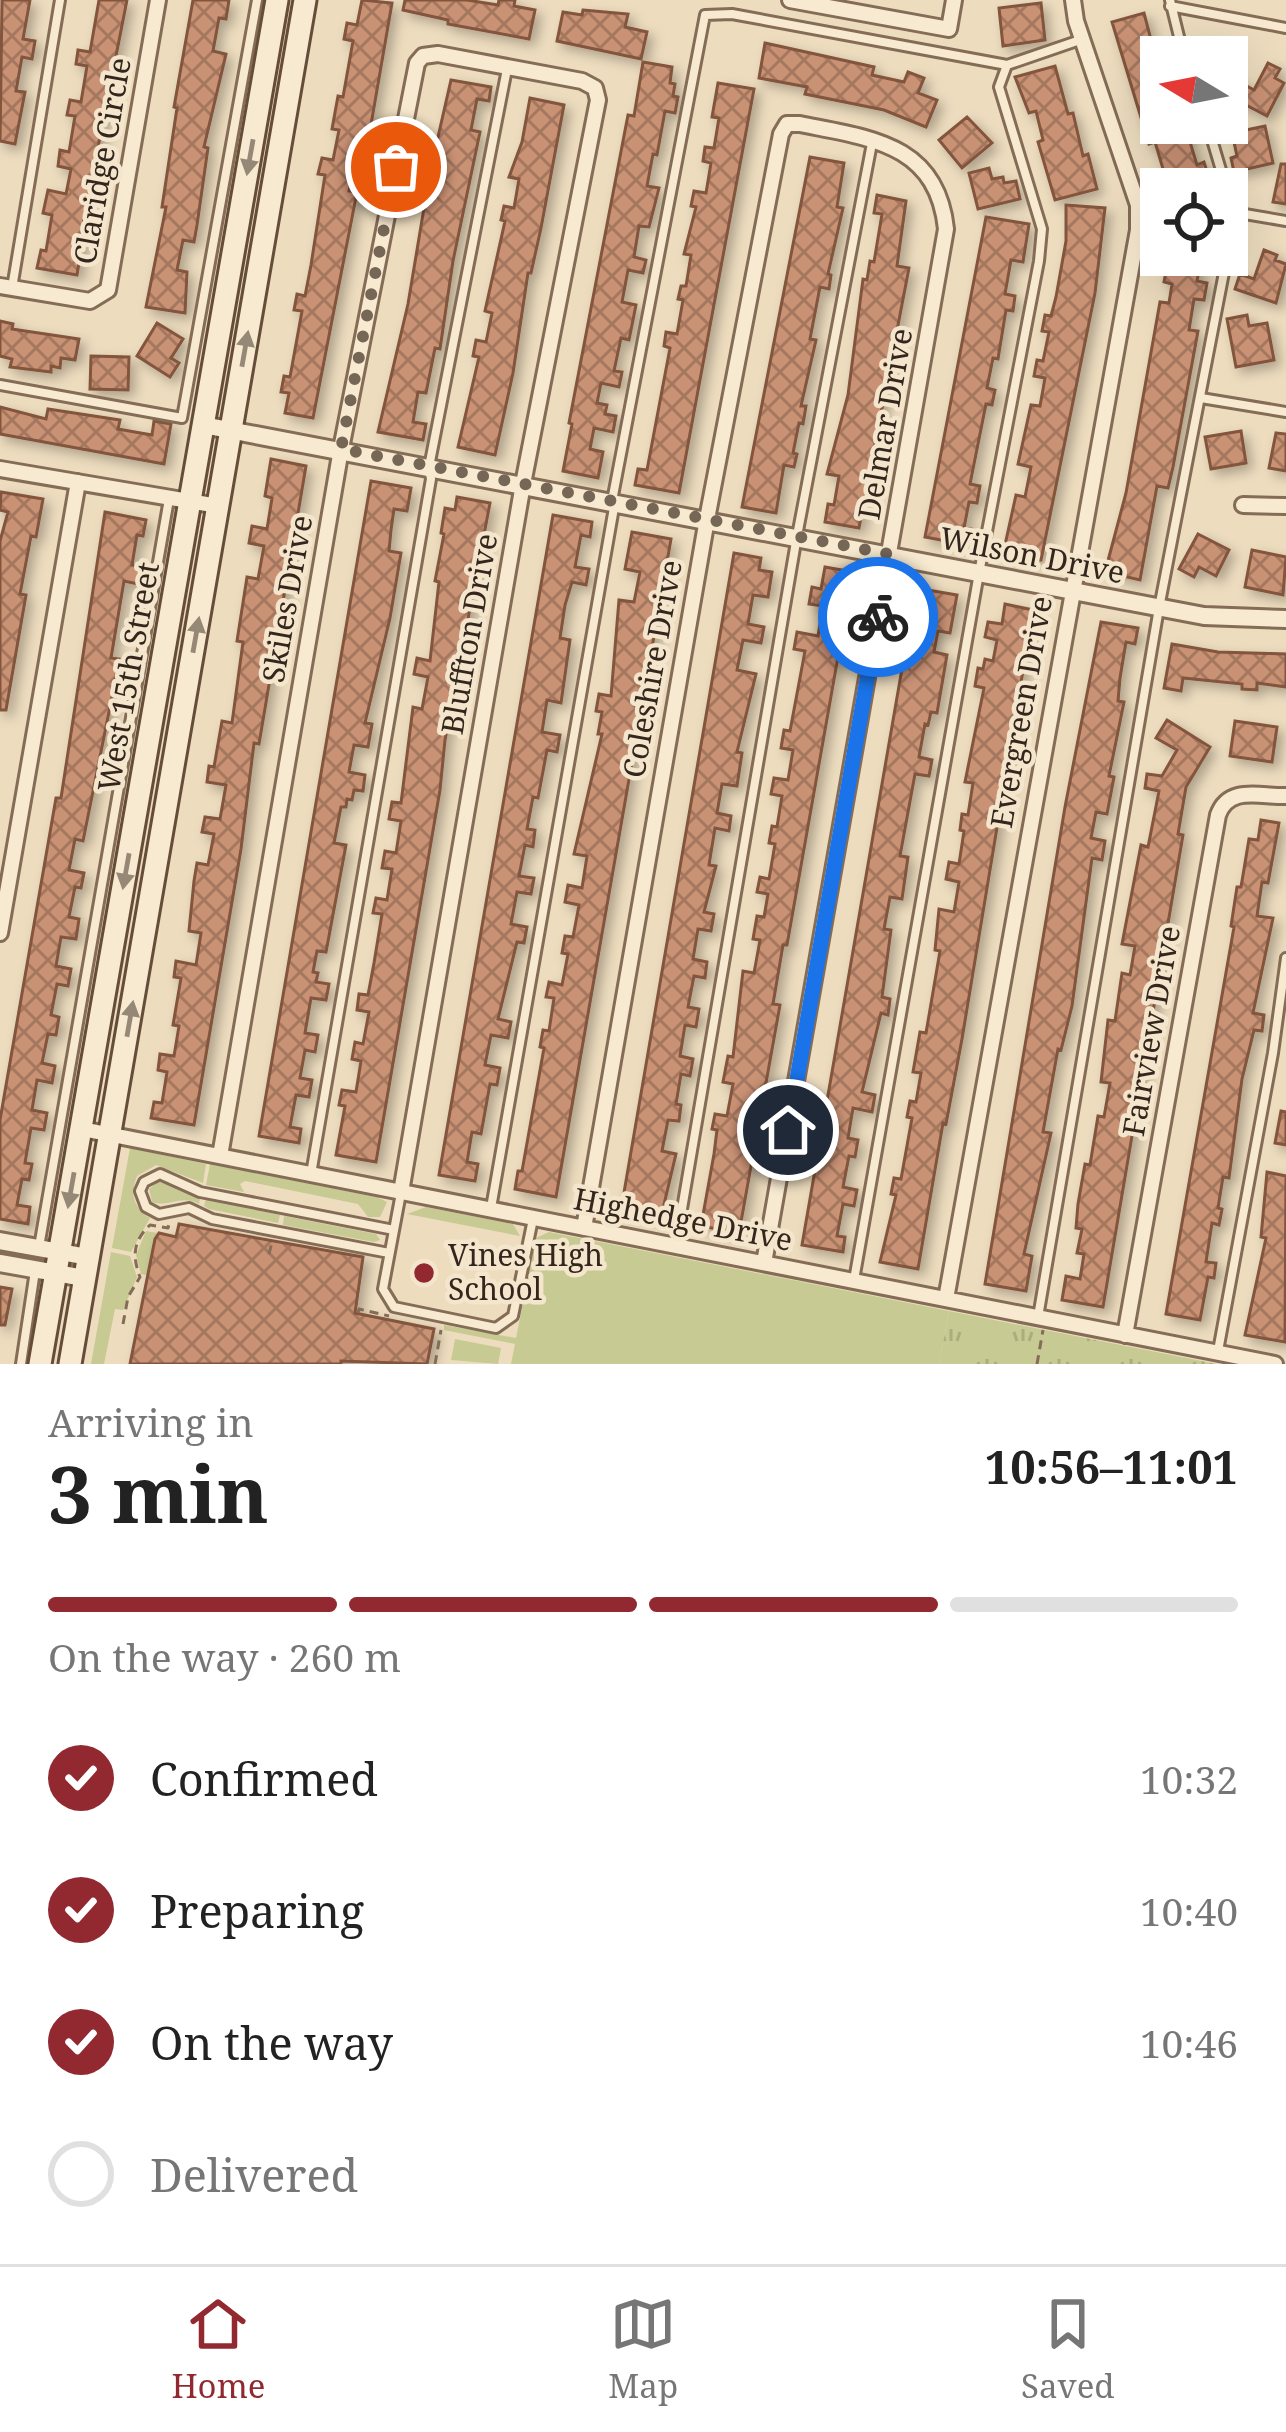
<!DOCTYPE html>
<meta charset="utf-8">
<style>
body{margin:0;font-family:"Noto Serif",serif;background:#f6f6f6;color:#222;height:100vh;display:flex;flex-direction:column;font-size:45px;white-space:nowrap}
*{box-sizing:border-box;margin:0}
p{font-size:39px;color:#767676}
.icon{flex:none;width:66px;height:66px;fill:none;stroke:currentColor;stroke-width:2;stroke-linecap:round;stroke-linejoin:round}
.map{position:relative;height:1364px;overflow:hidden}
.drawer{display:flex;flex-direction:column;background:#fff;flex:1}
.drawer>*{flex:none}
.needle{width:78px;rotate:280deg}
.buttons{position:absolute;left:1140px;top:36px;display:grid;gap:24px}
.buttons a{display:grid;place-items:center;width:108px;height:108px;border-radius:0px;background:#fff;box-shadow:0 12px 48px #0002;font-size:60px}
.pin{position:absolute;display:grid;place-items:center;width:102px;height:102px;color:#fff;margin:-51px;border:6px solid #fff;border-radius:50%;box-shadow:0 3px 12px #0007}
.courier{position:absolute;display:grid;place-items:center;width:120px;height:120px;margin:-60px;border:9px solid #1a73e8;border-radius:50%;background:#fff;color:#222;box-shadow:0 3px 15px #0007}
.head em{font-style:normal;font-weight:700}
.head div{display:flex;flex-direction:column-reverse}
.head{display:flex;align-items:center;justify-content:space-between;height:204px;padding:0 48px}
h1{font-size:78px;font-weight:700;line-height:90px}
.bar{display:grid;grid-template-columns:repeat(4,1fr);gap:18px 12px;align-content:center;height:144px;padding:0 48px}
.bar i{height:15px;border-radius:9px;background:#e0e0e0}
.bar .active{background:#922830}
.bar p{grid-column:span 4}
ol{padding:0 48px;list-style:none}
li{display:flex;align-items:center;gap:36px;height:132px}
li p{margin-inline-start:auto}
li .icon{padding:12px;border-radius:50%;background:#922830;color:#fff;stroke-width:4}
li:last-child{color:#767676}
li i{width:66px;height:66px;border:6px solid #e0e0e0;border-radius:50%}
.dock{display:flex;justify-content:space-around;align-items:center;height:168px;border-top:3px solid #e0e0e0;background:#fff;font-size:33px;color:#767676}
.dock a{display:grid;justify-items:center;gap:6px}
.dock .active{color:#922830}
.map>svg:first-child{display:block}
.grass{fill:#c7ca92}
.park{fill:url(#park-tufts)}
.building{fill:url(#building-cross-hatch);stroke:#83543d;stroke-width:3;filter:url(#shadow)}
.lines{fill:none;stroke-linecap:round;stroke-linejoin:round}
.service-casing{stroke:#846c57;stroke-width:14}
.minor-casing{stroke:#846c57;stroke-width:20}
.tertiary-casing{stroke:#846c57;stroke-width:22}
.secondary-casing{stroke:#664d3a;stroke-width:27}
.path{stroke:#846c57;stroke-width:3;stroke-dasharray:9 6;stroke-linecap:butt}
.service{stroke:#f8ead0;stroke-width:8}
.minor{stroke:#f8ead0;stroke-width:14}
.tertiary{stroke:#f8ead0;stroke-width:16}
.secondary{stroke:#f8ead0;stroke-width:21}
.oneway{fill:#968876}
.done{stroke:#756655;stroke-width:12;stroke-dasharray:0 21.6}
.route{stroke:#1a73e8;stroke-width:15}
.poi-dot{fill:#922830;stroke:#f4e6cd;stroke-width:4.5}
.labels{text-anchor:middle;stroke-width:9;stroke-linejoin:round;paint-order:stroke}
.street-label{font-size:30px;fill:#34261c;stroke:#f4e6cd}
.poi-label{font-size:30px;fill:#34261c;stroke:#f4e6cd;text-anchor:start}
</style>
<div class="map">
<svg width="1286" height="1364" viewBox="0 0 1286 1364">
<defs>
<pattern id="park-tufts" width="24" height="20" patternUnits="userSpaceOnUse" patternTransform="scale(3)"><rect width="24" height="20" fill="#c7ca92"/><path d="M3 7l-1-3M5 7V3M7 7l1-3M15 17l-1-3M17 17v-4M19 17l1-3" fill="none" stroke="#acad7d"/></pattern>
<pattern id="building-cross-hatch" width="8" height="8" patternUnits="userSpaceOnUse" patternTransform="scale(3)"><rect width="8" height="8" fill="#ca9274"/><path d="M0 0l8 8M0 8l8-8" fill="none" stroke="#a5775e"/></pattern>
<filter id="shadow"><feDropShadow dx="5.5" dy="5.5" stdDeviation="6" flood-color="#0004"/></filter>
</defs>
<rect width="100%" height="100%" fill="#eddcbe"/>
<path class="grass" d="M130,1148l76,16 -3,19 -47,-18 -19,11c-7,17 -4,32 13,42l-19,34 -19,-4z
M210,1164l167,33 10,5 -7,15h-12l-10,-13 -113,-23 -5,3 4,8 -38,-7z
M160,1180l40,19 -1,5c-18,-10 -31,4 -47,-2l-3,-13z
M206,1199l74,16 -2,8 -69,-14 -5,-3z
M426,1207l87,17 7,12 -113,-22z
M284,1216l92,18 4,6 -6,2 -91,-17z
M146,1231l11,2 -6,43 -10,-2 -5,-19z
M549,1232l400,79 -10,53h-428l4,-20 -71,-14v-5l72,13 20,-100z
M111,1252l19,4 7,21 -14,33 -8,-1 -11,55h-13z
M455,1339l46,9 -3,16 -47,-4z"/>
<path class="park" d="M949,1311l268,53h-278z"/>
<path class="building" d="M2,0h28l-7,39 12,2 -3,18 -10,-2 -6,34 9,1 -10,52 -15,-3z
M99,0h28l-47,239h3l-6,36 -40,-7 4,-18 5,1 6,-36 -9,-2 5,-23 18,4 5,-25 -13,-3 2,-16 9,2 6,-36 -8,-1 3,-15 11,2 6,-36 -11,-2 2,-14 12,2z
M193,0h36l-3,19 -7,-1 -6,33 13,3 -22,93 4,1 -11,77 -3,17 -11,-2 -6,30 10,2 -2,41 -39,-6 20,-100h-4l15,-99 -3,-1z
M362,0l30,3 -29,168 -10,-2 -4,22 8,1 -44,226 -28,-5 4,-20 -8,-1 3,-16 6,1 12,-66 -8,-1 3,-16 8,2 6,-31 14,-90 -7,-1 4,-16 11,2 6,-30 -7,-1 6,-33 5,1 10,-56 -9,-2 3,-16 10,2z
M405,0h62l31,5 1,-5h16l-1,6 21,4 -6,29 -81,-15v-4l-45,-10z
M1041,3l4,37 -42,6 -4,-38z
M583,10l45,4 -3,13 22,5 -6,27 -84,-18 6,-29 19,3z
M1144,13l12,46 5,-1v65h38l1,5 -13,4 10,33 7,-3 5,16 -36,11h-4l-14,-47 -6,2 -37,-122z
M765,43l109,24 -2,8 32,7 4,-10 16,6 -6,15 19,7 -11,27 -42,-17 -79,-16 2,-7 -48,-9z
M643,62l29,5 -2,16 5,1 -2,12 5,1 -3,16 -10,-2 -8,44 -4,-1 -6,32 12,2 -10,39 -10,-1 -5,31 12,3 -3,13 -15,-3 -6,32 14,3 -7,35 -8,-2 -7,33 8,1 -3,15 -18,-4 -4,20 10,2 -2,9 11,2 -3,16 -19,-4 -4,21 13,3 -5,26 -35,-7 9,-47 -3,-1 59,-308 6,1z
M1268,63l12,6 -5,9 9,5 -17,33 -40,-21v-20l27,15z
M1055,66l13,48 5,-1 10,43 5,-2 9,35 -42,11 -17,-58 5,-2 -7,-29 -7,2 -14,-36z
M451,80l40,7 -2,14 -12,-2 -6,31 9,2 -27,129 -13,88 -5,-1 -9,45 -8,-1 -5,30 13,2 -3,16 -45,-8 30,-128 22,-132z
M718,83l36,6 -75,404 -44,-8 3,-16 9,1 23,-122 -6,-2 2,-14 11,2 6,-34 -5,-1 3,-13h5l5,-31 -7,-1 12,-47 -5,-1 3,-15 12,2 5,-30 -8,-2 2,-14 9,1 5,-30 -7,-1z
M530,98l34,7 -23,123 -10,45h-3l-15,100 -18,82 -37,-8 21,-90 -6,-1 3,-16 10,2 6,-29 -7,-2 20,-90 -4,-1 3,-14 10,2 5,-29 -10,-2 13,-35z
M967,117l25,26 -30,25 -23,-28z
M1265,126l8,37 -39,9 -3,-14 6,-2 -5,-23z
M810,157l34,6 -7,44 6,1 -15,66 3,1 -2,14 -9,-2 -10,52 6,1 -15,66h5l-3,18 -4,-1 -6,30 4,1 -3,13 -10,-2 -8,48 -34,-6z
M1281,164h5v40l-13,-2z
M989,168l3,11 11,-2 1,6 12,-2 4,18 -42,10 -9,-36z
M877,195l29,6 -9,65 12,2 -50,260 -34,-6 3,-18 6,1 5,-29 -12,-2 21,-79 15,-116 4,1 3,-19 4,1 8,-48 -8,-1z
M1066,205l39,3 -10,85 -54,267 -38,-6 13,-59 9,2 6,-30 -13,-3 13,-59 9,1 5,-28 -11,-2 3,-16 6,1 6,-29 -7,-1 3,-16 6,1 5,-19 10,-56z
M986,217l43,7 -6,38 -12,-2 -6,34 10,2 -2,15 -7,-1 -8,49 -5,-1 -6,30 8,2 -3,15 -6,-1 -16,80 10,2 -3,17 -8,-1 -5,26 7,1 -3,16 -43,-8z
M1264,250l13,5 -2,5 11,4 -10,39 -41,-14 5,-15 14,5z
M1169,255l32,6 -4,20 10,2 -3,17 -10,-1 -5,31 9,1 -25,136 -5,21 -11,-2 -17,94 -35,-8 21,-79 34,-191 9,1 3,-19 -8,-2z
M1247,315l2,11 18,-3 7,37 -38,7 -9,-48z
M0,321l13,3 -1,5 67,10 -4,21 -14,-2 -1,10 -9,-2v6l-41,-5 2,-8 -12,-3z
M157,323l26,16 -12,19 8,5 -9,14 -33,-21z
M91,356l38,1 -1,33 -38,-1z
M0,407l46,12 2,-10 72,11 -2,9 34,6 2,-14 17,3 -7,40 -164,-30z
M1241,431l5,32 -35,6 -6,-32z
M1276,433l10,1v37l-17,-3z
M271,459l35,7 -47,278 -5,-1 -13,106 -47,276 -43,-7 3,-16 8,1 5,-31 -9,-2 2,-16 14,2 5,-30 -6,-1 8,-47 -7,-1 2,-16 20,4 5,-32 -12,-2 5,-50 3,-18 11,2 6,-31 -12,-2 3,-15 15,2 6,-34 -19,-3 2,-16 5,1 8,-46 10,2 11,-81 -6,-1 10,-64 11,2 6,-33 -15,-3 3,-17 15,3 5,-31 -7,-2z
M371,481l40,7 -4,23 -13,-2 -3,21 -2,21 12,2 -11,65 -25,105 7,1 -4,23 -14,-2 -5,27 16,3 -2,16 -9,-1 -2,10 -5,-1 -1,8h-5l-7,36 12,2 -20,107 -9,-1 -4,21 5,1 -2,9 13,2 -3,16 -15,-2 -6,35 13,2 -3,17 -10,-2 -5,28 12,2 -3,17 -13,-2 -6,32 11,2 -2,14 -40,-7z
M1,492l42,7 -7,38 -5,-1 -11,58 6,1 -20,115h-6v-169l8,-29 -8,-2z
M457,497l33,6 -45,237 -5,50 -64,372 -40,-7 9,-49 -6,-1 3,-15 14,2 5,-31 -9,-2 3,-17 8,2 6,-32 -12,-2 2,-16 9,1 6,-32 8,-49 -9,-1 3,-15 11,2 5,-31 -10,-1 3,-17 11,2 5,-32 -12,-2 3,-17 9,1 12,-96 9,2 6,-32 -14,-3 3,-16 13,3 9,-79 -4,-1 9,-47 -3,-1 4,-25 10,2z
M105,512l41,8 -3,16 -6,-1 -5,30 9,1 -3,18 -14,-3 -13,77 8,1 -7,38 -29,144 -8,-2 -6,31 15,3 -3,15 -6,-1 -6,30 10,2 -3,20 -15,-2 -5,29 15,3 -3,17 -11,-2 -6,31 8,2 -3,18 -8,-1 -6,29 13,3 -3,17 -15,-3 -5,30 15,3 -3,17 -13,-2 -6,35 7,1 -3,16 -7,-1 -5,26 13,2 -2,17 -28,-5v-99l56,-322h5z
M553,515l39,7 -2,15 -9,-2 -6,32 14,2 -3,16 -14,-3 -7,23 -5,33 10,2 -9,63 -14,-3 -5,32 18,3 -3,17 -10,-2 -9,48 -5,-1 -6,32 8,1 -2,17 -8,-2 -6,31 15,2 -3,16 -14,-2 -6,32 16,3 -3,16 -7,-1 -19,77 13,3 -3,16 -17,-3 -6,30 15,3 -3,17 -7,-1 -9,50 -9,-2 -5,30 11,2 -3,17 -36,-6z
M632,532l39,7 -115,658 -41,-8 3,-18h4l22,-123 -4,-1 3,-17 6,1 5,-33 -8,-1 3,-15 13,3 6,-31 -6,-1 3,-17 8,1 6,-32 -14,-3 3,-17 14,3 5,-32 -13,-2 28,-120h-4l4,-22 -6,-1 3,-17 12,2 8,-96 15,2 6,-30 -15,-3z
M1198,534l31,16 -13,26 -17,-9 -5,10 -15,-8z
M1252,550l34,7 -3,38 -38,-8z
M734,553l27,5 -2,12 13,2 -4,25 -15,-2 -5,29 16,3 -3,16 -18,-3 -6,30 19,4 -19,78 5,1 -5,33 -15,-2 -5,29 14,3 -2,15 -14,-3 -6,37 7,1 -12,46 10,2 -3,17 -13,-2 -5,30 14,3 -2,16 -11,-2 -6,31 11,2 -3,18 -11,-2 -5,31 13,3 -3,17 -9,-2 -5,30 5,1 -2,16 -11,-1 -6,31 14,3 -15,63 -40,-7z
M825,567l28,5 -66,373h-4l-10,59 7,1 -41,228 -38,-7 13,-72 3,-24 -5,-1 3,-15 12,2 6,-32 -10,-2 5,-26 5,1 10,-86 11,2 6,-33 -7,-1 4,-23 7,1 4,-23 -11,-2 3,-15 9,2 6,-35 -6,-1 3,-17 5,1 5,-31 -11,-2 3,-16 14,2 5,-30 -12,-2 3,-18 6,1 15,-80 -11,-2 3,-17 21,4 5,-30 -14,-2 3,-17 9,2z
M916,588l41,7 -7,38 -12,-2 -4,21 13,3 -10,58 -6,-1 -3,13 -3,-1 -6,33 13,3 -3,16 -14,-2 -15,82 8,1 -6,42 -12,-2 -6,32 7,1 -9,67 8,2 -2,16 -7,-2 -19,79 13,3 -3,17 -19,-4 -5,30 10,2 -3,17 -6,-1 -6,31 14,3 -3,16 -11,-2 -6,32 8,1 -2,15 -41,-7z
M1005,604l28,6 -71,429 -16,85 -3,-1 -25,146 -38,-7 16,-67 -5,-1 3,-16 7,1 11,-61 -5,-1 3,-16 6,1 5,-29 -8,-1 7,-40 6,1 14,-82 -5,-1 4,-41 15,3 5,-30 -13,-3 3,-17 10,2 5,-33 -4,-1 2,-16 6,1 5,-32 -8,-1 19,-94 -9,-2 3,-18 5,1 2,-10 8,2 4,-21 -12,-3 3,-15 14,2z
M1101,622l37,6 -3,16 -9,-2 -6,36 -2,23 6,1 -15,74 5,1 -7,37 -11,-2 -5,26 14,3 -3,19 -10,-2 -20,148 -11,44 -3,-1 -15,83 8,1 -27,121 8,2 -6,35 -41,-7 80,-477z
M1172,644l46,8 68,2v33l-29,-4v7l-15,-1v-5l-59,-6 -2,13 -17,-3z
M1167,720l43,27 -24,40 -8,47 5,1 -80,472 -41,-7 4,-24 14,3 4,-25 -7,-1 5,-24 -6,-1 2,-24 7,-40 5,1 8,-49 6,1 6,-34 -9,-1 7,-62 7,1 7,-48 8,2 5,-29 -13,-2 19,-99 7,2 11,-56 -14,-3 2,-14 15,2 15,-26 -21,-12z
M1235,721l42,6 -5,35 -42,-6z
M1261,820l18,3 -11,60 -6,-1 -5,34 16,2 -20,95 11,2 -2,16 -8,-1 -12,49 -13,99 -6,-1 -5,31 4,1 -3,16 -7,-2 -6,39 10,1 -2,15 -6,-1 -8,43 -34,-6 68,-387 -3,-1 6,-39h4l8,-48 9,1z
M1281,1111l5,1v33l-11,-2z
M1267,1172l19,4 -1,166 -40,-7 21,-97 -5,-1z
M179,1224l184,33 -8,56 79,16 -7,35 -86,-3v3h-211l25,-125 4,-6 17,4z
M0,1287l12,2 -7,36h-5z"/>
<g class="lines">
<g class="service-casing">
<path id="service" d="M1170,0l14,57
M1170,6l116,22
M1233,212l53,9
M12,288l48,-288
M0,385l182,33 75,-418
M1201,398l85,14
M612,501l93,-486 27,-1 275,51
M311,1174l120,-695 -2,-12 78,-398
M401,1193l-18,96 11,18 102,21 17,-12 20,-97
M491,1208l124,-706
M676,1244l121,-708 76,-398
M39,1247l130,-748
M389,1253l-177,-34 -23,-11 -30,6 -13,-7 -6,-16 4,-9 16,-8 40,18 194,38
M854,1280l125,-707 60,-312 3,-32 -43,-142 8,-22 73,-25
M1038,1317l121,-709 74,-382 -1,-19 -25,-84
M1218,1351l55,-298 13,-95
M21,1364l14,-93"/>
</g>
<g class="minor-casing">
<path id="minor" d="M790,0l159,29 5,-29
M0,286l90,15 18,-11 50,-290
M0,469l218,37
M1243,505l43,1
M0,933l78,-451
M82,1129l1193,235
M220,1156l121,-707 76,-386 6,-7 15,-2 144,27 13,7 3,12 -75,384 -122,708
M584,1228l123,-709 74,-385 6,-10h13c69,14 137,19 146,105l-182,1034
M946,1299l192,-1069v-25l-62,-184 -3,-21
M1125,1335l93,-520c11,-30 42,-18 68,-19"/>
</g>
<g class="tertiary-casing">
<path id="tertiary" d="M203,425l1001,191 82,3
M0,1241l88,16
M0,1263l84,15"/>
</g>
<g class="secondary-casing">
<path id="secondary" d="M40,1364l237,-1364
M70,1364l235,-1364"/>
</g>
<path class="path" d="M269,1254l3,-12
M358,1313l1,-4 30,7
M123,1324l5,-27 12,-20c-8,-21 -7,-36 10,-52l18,3 2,-7
M435,1364l6,-34
M1037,1364l6,-34"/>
<use href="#service" class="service"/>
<use href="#minor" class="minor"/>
<use href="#tertiary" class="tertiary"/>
<use href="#secondary" class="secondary"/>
</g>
<defs><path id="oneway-solid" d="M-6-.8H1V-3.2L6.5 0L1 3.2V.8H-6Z" transform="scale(3)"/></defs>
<g class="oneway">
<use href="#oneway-solid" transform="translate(250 157) rotate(100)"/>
<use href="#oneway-solid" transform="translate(245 349) rotate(-80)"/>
<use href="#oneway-solid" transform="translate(196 635) rotate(-80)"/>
<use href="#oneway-solid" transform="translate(126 871) rotate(100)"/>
<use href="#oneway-solid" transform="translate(130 1019) rotate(-80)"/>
<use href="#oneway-solid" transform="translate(71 1190) rotate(100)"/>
</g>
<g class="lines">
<path class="done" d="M396,167l-55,282 548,105 -11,63"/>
<path class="route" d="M788,1130l90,-513"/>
</g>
<circle class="poi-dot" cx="424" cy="1273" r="12"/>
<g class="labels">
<g class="street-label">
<text transform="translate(103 161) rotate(-80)" y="10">Claridge Circle</text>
<text transform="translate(886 424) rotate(-80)" y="10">Delmar Drive</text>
<text transform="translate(1032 556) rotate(11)" y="10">Wilson Drive</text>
<text transform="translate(288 599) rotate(-80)" y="10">Skiles Drive</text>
<text transform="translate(470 634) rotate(-80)" y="10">Bluffton Drive</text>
<text transform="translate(653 669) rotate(-80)" y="10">Coleshire Drive</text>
<text transform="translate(129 677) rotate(-80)" y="10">West 15th Street</text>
<text transform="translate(1022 712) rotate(-80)" y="10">Evergreen Drive</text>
<text transform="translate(1152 1031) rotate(-80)" y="10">Fairview Drive</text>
<text transform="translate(683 1220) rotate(11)" y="10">Highedge Drive</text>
</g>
<g class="poi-label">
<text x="448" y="1266">Vines High<tspan x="448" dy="34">School</tspan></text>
</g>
</g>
</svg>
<div class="buttons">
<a><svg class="needle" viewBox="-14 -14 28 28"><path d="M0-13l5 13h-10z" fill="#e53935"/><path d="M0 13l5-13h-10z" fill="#767676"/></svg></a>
<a><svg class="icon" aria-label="locate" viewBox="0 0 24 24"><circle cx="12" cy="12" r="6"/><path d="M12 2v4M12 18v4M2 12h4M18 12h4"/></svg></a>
</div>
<div class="pin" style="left:396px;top:167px;background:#ea580c"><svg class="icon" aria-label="bag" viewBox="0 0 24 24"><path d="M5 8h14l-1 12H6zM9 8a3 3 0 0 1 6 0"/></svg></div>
<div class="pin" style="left:788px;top:1130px;background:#1f2937"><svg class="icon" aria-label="home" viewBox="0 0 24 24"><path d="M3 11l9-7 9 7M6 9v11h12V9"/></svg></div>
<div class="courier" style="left:878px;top:617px"><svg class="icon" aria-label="bike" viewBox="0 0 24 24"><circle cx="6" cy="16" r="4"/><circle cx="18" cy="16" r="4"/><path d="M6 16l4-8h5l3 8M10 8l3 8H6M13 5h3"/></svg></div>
</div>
<section class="drawer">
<div class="head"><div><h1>3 min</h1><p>Arriving in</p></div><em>10:56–11:01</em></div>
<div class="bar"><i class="active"></i><i class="active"></i><i class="active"></i><i></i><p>On the way · 260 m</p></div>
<ol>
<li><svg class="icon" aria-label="check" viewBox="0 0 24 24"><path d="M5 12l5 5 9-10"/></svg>Confirmed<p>10:32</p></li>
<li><svg class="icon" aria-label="check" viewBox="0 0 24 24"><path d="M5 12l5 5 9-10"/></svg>Preparing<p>10:40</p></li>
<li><svg class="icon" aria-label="check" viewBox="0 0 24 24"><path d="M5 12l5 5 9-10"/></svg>On the way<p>10:46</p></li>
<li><i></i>Delivered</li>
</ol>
</section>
<nav class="dock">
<a class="active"><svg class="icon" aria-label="home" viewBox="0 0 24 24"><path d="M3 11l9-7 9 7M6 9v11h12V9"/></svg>Home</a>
<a><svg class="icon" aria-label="map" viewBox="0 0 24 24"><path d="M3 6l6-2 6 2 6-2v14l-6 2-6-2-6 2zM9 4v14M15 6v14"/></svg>Map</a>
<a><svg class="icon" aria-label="saved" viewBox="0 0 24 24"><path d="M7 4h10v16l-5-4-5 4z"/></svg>Saved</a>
</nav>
